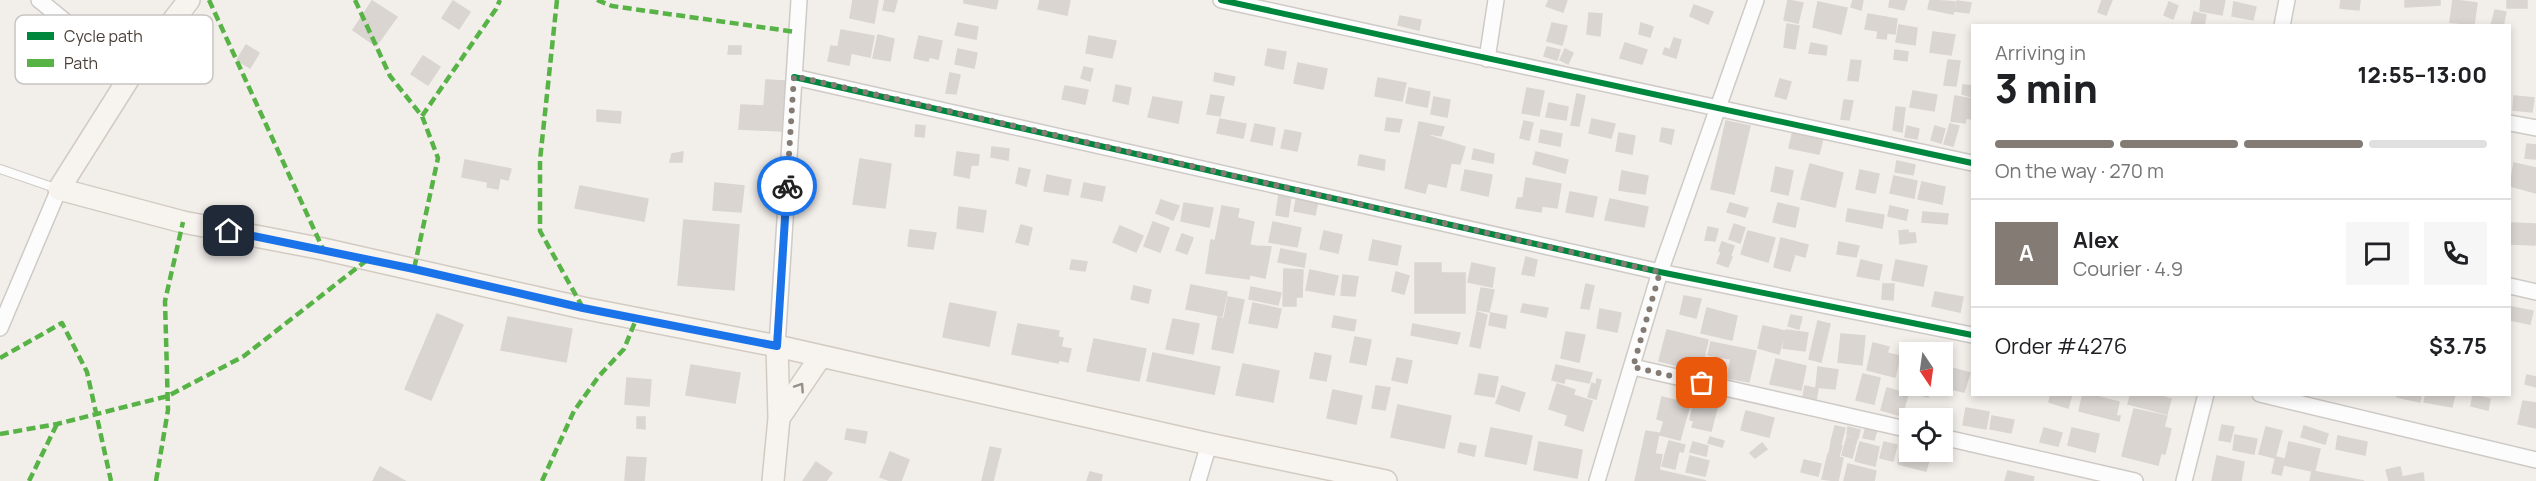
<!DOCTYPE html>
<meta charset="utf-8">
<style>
body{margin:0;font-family:Manrope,sans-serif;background:#f6f6f6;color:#202124;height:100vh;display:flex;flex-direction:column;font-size:22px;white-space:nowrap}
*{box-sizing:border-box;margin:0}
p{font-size:20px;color:#757577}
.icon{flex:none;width:33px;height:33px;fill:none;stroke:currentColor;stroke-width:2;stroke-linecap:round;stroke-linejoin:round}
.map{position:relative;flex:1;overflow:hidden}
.drawer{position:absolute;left:1971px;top:24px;width:540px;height:372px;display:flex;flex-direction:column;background:#fff;border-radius:0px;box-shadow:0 3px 9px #0003}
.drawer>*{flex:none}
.needle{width:39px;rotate:167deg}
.buttons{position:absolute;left:1899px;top:342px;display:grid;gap:12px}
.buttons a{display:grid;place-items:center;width:54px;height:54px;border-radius:0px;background:#fff;box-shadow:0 3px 9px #0003;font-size:30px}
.pin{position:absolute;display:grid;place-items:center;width:51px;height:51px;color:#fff;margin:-26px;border-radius:12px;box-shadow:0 3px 9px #0006}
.courier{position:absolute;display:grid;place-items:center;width:60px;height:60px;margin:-30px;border:4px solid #1a73e8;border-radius:50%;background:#fff;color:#222;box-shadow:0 2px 8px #0007}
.headline em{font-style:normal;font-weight:800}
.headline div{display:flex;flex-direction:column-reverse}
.headline{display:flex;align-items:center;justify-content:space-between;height:102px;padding:0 24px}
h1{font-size:39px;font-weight:800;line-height:45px}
.bar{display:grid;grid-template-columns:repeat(4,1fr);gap:9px 6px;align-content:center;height:72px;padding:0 24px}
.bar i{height:8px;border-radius:4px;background:#e0e0e0}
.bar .current{background:#847c74}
.bar p{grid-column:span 4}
.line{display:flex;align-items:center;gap:15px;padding:0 24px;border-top:2px solid #e0e0e0}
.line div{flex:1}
.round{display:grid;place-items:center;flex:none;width:63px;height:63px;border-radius:0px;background:#f6f6f6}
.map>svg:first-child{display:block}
.building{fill:#dad5d1;stroke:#dad5d0;stroke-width:1.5}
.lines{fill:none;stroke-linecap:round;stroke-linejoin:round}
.lane-casing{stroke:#cecac6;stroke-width:10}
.street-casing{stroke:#cecac6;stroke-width:18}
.secondary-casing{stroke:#d3cbc2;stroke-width:24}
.lane{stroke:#fdfcfc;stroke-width:8}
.street{stroke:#fdfcfc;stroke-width:15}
.secondary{stroke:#f7f3ee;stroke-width:21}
.quiet{stroke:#57b346;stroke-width:4.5;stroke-dasharray:9 4.5;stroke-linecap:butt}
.cycleway-casing{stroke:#fff;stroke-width:10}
.cycleway{stroke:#00873e;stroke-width:6}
.oneway{stroke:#978f88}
.done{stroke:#847c74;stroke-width:6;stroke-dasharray:0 10.8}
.route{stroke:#1a73e8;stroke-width:8}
.key{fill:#fff;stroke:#c8c5c2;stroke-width:1.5}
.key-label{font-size:16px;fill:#483e35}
</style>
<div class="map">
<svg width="2536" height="481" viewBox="0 0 2536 481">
<rect width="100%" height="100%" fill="#f2eeea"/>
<path class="building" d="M853,0h25l-4,23 -24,-5z
M885,0h12l-3,12 -11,-2z
M964,0h34l-2,9 -32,-6z
M1040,0h30l-3,15 -29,-6z
M1549,0h18l-4,12 -17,-6z
M1788,0l15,3 -5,20 -14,-3z
M1853,0h10l-2,10 -10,-3z
M1890,0h17l-3,10 -15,-3z
M1930,0l25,2 -2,12 -25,-5z
M2102,0h10l-6,15 -8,-3z
M2201,0h24l-3,15 -22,-4z
M2341,0h19l-1,10 -19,-2z
M2405,0h35v5l-35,2z
M2453,0l24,3 -3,22 -24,-3z
M2507,0h20v8h-20z
M372,1l25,16 -21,29 -23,-16z
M453,1l17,11 -11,17 -17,-11z
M1957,1l14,2 -2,10 -14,-2z
M1818,2l29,6 -6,26 -28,-7z
M2169,2l9,4 -5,13 -9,-4z
M2234,2l22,5 -3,13 -21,-4z
M1694,5l19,7 -5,12 -18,-8z
M2495,10l11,2 -3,14h-12z
M2194,12l12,3 -2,11h-13z
M1589,13l13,1 -2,22 -13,-2z
M1868,14l29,5 -2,15 -8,-1 -1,6 -9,-1 1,-7 -13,-2z
M1400,16l21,4 -2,10 -21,-5z
M958,23l20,4 -2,12 -21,-4z
M1552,23l15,3 -5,19 -15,-4z
M1641,23l12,4 -3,10 -11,-3z
M1787,24l12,2 -4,23 -11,-2z
M1899,25l18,3 -2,17 -19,-3z
M841,30l33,6 -4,21 -19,-4 -2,12 -21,-4 3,-15 7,1z
M1933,32l22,3 -4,20 -21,-3z
M878,35l16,4 -4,22 -17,-3z
M919,36l23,5 -4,18 -9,-2 -1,4 -14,-3z
M1089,36l27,5 -4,17 -26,-5z
M1674,38l7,2 -5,18 -13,-4 2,-6 5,2z
M1625,43l22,7 -5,14 -22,-6z
M1811,43l16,3 -1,9 -17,-2z
M246,45l13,8 -9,15 -13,-8z
M729,46h12v8h-13z
M1547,47l13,3 -3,10 -13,-4z
M958,49l19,4 -3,15 -19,-4z
M1268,49l18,3 -3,17 -18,-4z
M1565,49l8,4 -5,11 -8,-4z
M1895,50l13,2 -1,9 -13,-2z
M423,56l17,11 -12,18 -17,-11z
M1851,60l10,1 -3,20 -10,-1z
M1948,60l12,1 -4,25 -12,-1z
M1298,63l29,6 -4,20 -29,-6z
M1084,67l9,2 -3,12 -9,-3z
M950,73l10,2 -4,19 -10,-1z
M1215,73l20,4 -2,8 -19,-4z
M1378,78l28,5 -4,18 -27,-5z
M1780,79l11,3 -5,17 -11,-3z
M766,80l19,1 -4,50 -42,-2 2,-24 23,1z
M1116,85l15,3 -3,16 -15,-3z
M1963,85l9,1v11l-10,-3z
M1065,86l23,4 -3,14 -23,-5z
M1409,88l21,4 -3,15 -21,-4z
M1527,88l17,3 -5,25 -17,-3z
M1913,91l24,4 -3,16 -24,-4z
M1577,94l8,2 -6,30 -8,-1z
M1211,95l13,2 -4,19 -13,-2z
M1955,96l17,3v20l-6,-1 -1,5 -14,-2z
M2514,96l20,2 -2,14 -19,-2z
M1153,97l29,5 -4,21 -30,-6z
M1434,97l16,3 -3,17 -16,-3z
M1844,100l9,1 -4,19 -8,-1z
M1549,103l19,4 -2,13 -20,-3z
M1896,107l9,1 -3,24 -9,-2z
M597,110l24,2 -1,11 -23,-2z
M1387,118l15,2 -3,12 -14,-2z
M1220,119l26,5 -3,14 -26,-5z
M1592,119l23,5 -4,14 -22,-5z
M1524,121l9,2 -4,17 -9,-2z
M1726,121l24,5 -16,68 -23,-5z
M1419,122l25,5 -3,9 -24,-4z
M1255,124l20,4 -3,17 -21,-4z
M1950,124l9,2 -6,20 -9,-2z
M916,125l9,1 -1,11 -9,-1z
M1907,126l12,3 -2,10 -12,-2z
M1935,126l10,3 -4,14 -10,-3z
M1662,128l12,2 -3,14 -11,-3z
M1285,130l16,3 -4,18 -16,-3z
M1541,130l21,4 -2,12 -21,-4z
M1793,131l30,7 -4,16 -30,-6z
M1417,132l48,15 -5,17 -9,-1 -5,24 -18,-4 -3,10 -20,-5z
M1619,133l16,3 -3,18 -16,-3z
M2527,144l9,1v14l-11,-1z
M992,147l17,2 -1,11 -17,-3z
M1474,149l20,5 -1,9 -21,-4z
M683,152l-1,10h-12l2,-8z
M957,152l22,3 -1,10h-7l-2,13 -15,-3z
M1536,152l32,8 -3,13 -32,-9z
M1360,155l25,5 -1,10 -26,-5z
M860,159l31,5 -6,44 -32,-4z
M465,160l46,9 -3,11 -8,-2 -2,11 -11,-2 1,-5 -26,-5z
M1897,161l18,4 -2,10 -18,-3z
M2514,163l22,5v25l-26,-7z
M1810,164l33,9 -8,34 -34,-8z
M1776,167l17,4 -5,24 -17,-4z
M1019,168l11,2 -4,16 -10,-3z
M1465,170l27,5 -4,21 -27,-6z
M1860,170l19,4 -4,19 -19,-4z
M1622,171l26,5 -3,18 -26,-4z
M1047,175l24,5 -3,15 -24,-4z
M1894,176l23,5 -3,17 -24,-5z
M1526,178l35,6 -4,24 -15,-2 -1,6 -25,-4 2,-10h5z
M1922,182l23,5 -3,17 -24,-5z
M715,183l29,3 -3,26 -28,-2z
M1084,183l21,4 -3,14 -21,-4z
M580,186l68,13 -4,22 -69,-13z
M1570,192l27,5 -4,20 -27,-5z
M1279,194l12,2 -3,21 -12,-2z
M1297,196l21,5 -3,14 -21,-4z
M1610,199l38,8 -4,20 -39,-7z
M1161,200l18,6 -6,14 -17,-7z
M1184,203l29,5 -4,19 -28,-6z
M1730,203l18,5 -3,9 -18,-5z
M1778,203l21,5 -4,19 -22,-5z
M1222,206l17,3 -2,9 17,4 -5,26 -18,-3 -1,5 -16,-3z
M1890,206l18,4 -2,10 -18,-4z
M959,207l27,4 -3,21 -26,-4z
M1848,209l36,6 -2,13 -36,-7z
M1923,212l25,2 -1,10 -25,-2z
M684,220l55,5 -5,65 -56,-5z
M1153,222l16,6 -9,24 -16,-6z
M1273,222l28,6 -4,19 -28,-5z
M2512,223l24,1 -1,21 -24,-1z
M1734,224l11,4 -5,15 -11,-4z
M1021,225l11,3 -4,17 -12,-3z
M1120,226l23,10 -7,16 -23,-10z
M1708,227l10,2 -3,12 -10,-1z
M910,230l26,3 -3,16 -25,-3z
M1908,230v3h7l1,9 -16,2 -1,-13z
M1324,231l18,4 -4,18 -18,-4z
M1748,231l27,7 -7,24 -27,-8z
M1182,234l11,4 -6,16 -11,-4z
M1781,238l27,7 -3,12 -10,-3 -5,17 -16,-4z
M1211,240l44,6 -6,33 -43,-6z
M1373,240l28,6 -4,19 -28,-5z
M1722,242l12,4 -3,9 -12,-4z
M1839,242l20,4 -3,11 -19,-3z
M1255,246l16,1 -6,31 -14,-3z
M1281,249l25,5 -2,13 -26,-5z
M1721,253l11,4 -4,10 -11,-4z
M1526,257l11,3 -3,16 -12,-2z
M1072,260l15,2 -2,9 -15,-2z
M1861,260l21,5 -3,15 -22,-4z
M1896,260l31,6 -4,20 -31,-6z
M1415,263h26v10h24v40h-50z
M1472,263l23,5 -3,19 -24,-5z
M1284,269l19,1 -1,27h-6v9h-13z
M1310,270l28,6 -4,19 -28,-5z
M1396,272l13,4 -5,18 -12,-3z
M1343,275l15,2 -3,19 -14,-1z
M1586,284l8,2 -5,23 -8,-1z
M1883,284h11l-1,16 -11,-1z
M1191,285l36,7 -5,24 -36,-7z
M1134,286l17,4 -3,13 -17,-4z
M1251,287l30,6 -3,12 -29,-6z
M1481,288l13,2 -5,22 -12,-2z
M1935,292l28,5 -3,15 -28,-6z
M1684,296l17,3 -5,19 -16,-4z
M1228,297l16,3 -11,53 -21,-4 6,-32 6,2z
M950,303l46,9 -7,34 -46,-9z
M1253,303l28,6 -4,19 -28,-5z
M1523,304l25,4 -2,9 -25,-5z
M2512,307l21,4 -3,13 -20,-4z
M1707,308l30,8 -5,24 -31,-7z
M1600,309l21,4 -4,19 -20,-4z
M1477,312l10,3 -7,33 -10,-2z
M1491,313l16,3 -2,12 -16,-3z
M437,314l26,11 -32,75 -26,-11z
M1791,315l11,2 -3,12 -11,-3z
M1334,316l22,4 -2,11 -22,-4z
M508,317l64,12 -6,33 -65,-12z
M1173,319l26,5 -6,30 -27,-5z
M1818,321l12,3 -9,38 -12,-3z
M1018,324l41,7 -1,6 5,1 -2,9 10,2 -3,13 -9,-2 -1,3 -46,-9z
M1413,324l47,9 -3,11 -46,-9z
M1763,326l22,5 -6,23 -21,-6z
M1667,330l41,10 -7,31 -42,-10z
M1786,330l22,3 -3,18 -22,-3z
M1566,332l19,3 -6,27 -18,-4z
M1841,334l24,2 -3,29 -24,-3z
M1355,337l16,3 -5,25 -16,-3z
M1094,339l52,10 -7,32 -52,-10z
M1711,342l45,9 -7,31 -22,-4 4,-19 -23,-4z
M1873,343l16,4 -2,6 13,3 -5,21 -28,-7z
M1928,344l15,2 -1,6h-16z
M1153,353l67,14 -6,27 -67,-13z
M1315,353l16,3 -5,25 -16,-3z
M1397,358l15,3 -5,22 -15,-3z
M1776,359l30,7 -5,24 -31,-6z
M1243,364l36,7 -6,31 -37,-7z
M691,365l49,8 -5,30 -49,-8z
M1556,365l36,8 -3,10 -24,-5 -1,5 -12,-3z
M1709,365l12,2 -2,11 -12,-3z
M1945,366l25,7 -6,19 -25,-6h3z
M1818,367l20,3 -3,19 -19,-2z
M1479,374l19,3 -4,20 -19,-3z
M1863,374l17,4 -6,26 -18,-4z
M2527,375l9,2v10l-11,-3z
M627,378l24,2 -2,26 -24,-2z
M1597,379l4,1 -5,19 -8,-2 4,-14 4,2z
M1557,384l18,6 -2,5 19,6 -9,30 -18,-6 3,-10 -19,-6z
M1376,386l14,2 -5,22 -13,-2z
M1502,386l23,7 -6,18 -23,-8z
M1805,386l13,3 -2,11 -13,-3z
M1919,386h12l-3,11 -11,-3z
M1887,388l21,6 -6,22 -21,-6z
M1333,390l29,6 -6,28 -29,-6z
M2051,394h21l-4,14 -19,-6z
M2083,394h16v3l20,5 -3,14h4l-1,5 -40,-10z
M2131,394h22l18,5 -4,15 -39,-10z
M2398,394h23l-1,8 -23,-5z
M2426,394h29l-3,13 -28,-5z
M2473,395l17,4 -2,11 -17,-4z
M1662,397l28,7 -10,36 -20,-5 4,-14 -7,-2z
M1695,398l23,6 -7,27 -19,-4 2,-6 -4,-1z
M2523,401l13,2v25l-18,-4z
M1398,405l53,11 -7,32 -53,-11z
M1966,408l23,4 -3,17 -23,-4z
M2134,409l33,7 -3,11 7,2 -6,25 -4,-1 -3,12 -36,-9z
M1746,411l28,7 -5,19 -28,-7z
M1992,416l22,4 -3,13 -21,-4z
M637,417h8v12l-8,-1z
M2222,425l12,2 -4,15 -11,-2z
M1835,426l10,2 -4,16 -10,-2z
M2304,426l24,8 -3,10 -24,-7z
M1848,427l12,3 -2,8 -11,-3z
M1866,427l11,3 -3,10 -11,-2z
M2266,427l16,4 -7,27 -16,-4z
M1491,428l41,8 -6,28 -41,-8z
M2044,428l18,5 -4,13 -18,-4z
M2072,428l27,6 -4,18 -27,-7z
M847,429l20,3 -2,11 -20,-4z
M1646,431l13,2 -4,21 7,1 -3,15 47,11h-71z
M2235,435l22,4 -3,15 -21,-4z
M2338,436l29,6 -2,13 -29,-6z
M1710,437l14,4 -2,6 -14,-4z
M1847,437l10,2 -5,19 -10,-3z
M1669,441l16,4 -2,7 -4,-1 -4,18 -13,-3z
M1539,442l43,8 -5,28 -43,-8z
M1693,442l15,4 -2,10 -16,-4z
M1860,442l19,5 -4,19 -20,-5z
M1884,442l13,3 -4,16 -13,-3z
M2289,442l31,7 -5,21 -3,1 -28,-6z
M1460,443l16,3 -2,10 -16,-4z
M1762,443l5,6 -12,9 -5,-5z
M1831,443l11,3 -3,10 -10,-2z
M1903,445l7,2v5h21l-5,19 -28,-7z
M990,447l11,2 -8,32h-11z
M890,452l19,8 -8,21h-10l-11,-4z
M1828,454l15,4 -5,23 -16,-2z
M1690,456l19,5 -4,15 -19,-4z
M2217,456l27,6 -3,19h-29z
M627,457l19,1 -2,23 -19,-1z
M2276,457l9,2 -4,16 -9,-2z
M1804,460l17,4 -3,12 -17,-4z
M816,462l16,11 -6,8h-23z
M1848,464l28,7 -2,10h-30z
M380,467l25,14h-32z
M2400,467l2,10 21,-4 1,8h-35l-3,-11z
M2008,471l26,6 -1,4h-28z
M2312,471l52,10h-54z
M1090,472l12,3 -1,6h-14z"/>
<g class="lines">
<g class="lane-casing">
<path id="lane" d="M0,169l58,20"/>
</g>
<g class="street-casing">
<path id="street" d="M39,0l92,75
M1221,0c250,56 502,107 751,163
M2282,26l5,-26
M1487,59l9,-59
M794,77l866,195 312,63
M2510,123l26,5
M2510,286l26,6
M0,328l59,-139
M777,346l22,-346
M1633,367l277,63
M2260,394l276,66
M1942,437l193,44
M1198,481l11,-37
M1597,481l63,-209 96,-272
M2184,481l22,-87"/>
</g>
<g class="secondary-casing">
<path id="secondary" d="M189,0l-58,75 -72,114 124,33 140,27 260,59 194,38 432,98 177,37
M779,418l42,-62
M773,481l6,-63 -2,-72"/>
</g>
<use href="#lane" class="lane"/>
<use href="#street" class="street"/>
<use href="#secondary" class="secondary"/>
<path class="quiet" d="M209,0l114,249
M355,0l35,76 32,40 16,42 -24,111
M557,0l-17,160v71l43,77
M597,0l15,6 184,26
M422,116l74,-107 4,-9
M0,358l62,-35 25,49 24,109
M0,434l57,-10 111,-28 76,-40 123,-96
M29,481l28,-57
M156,481l12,-71 -3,-109 18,-79
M542,481l32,-70 25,-35 25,-27 13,-32"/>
<g class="cycleway-casing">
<path id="cycleway" d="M1221,0c250,56 502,107 751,163
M794,77l866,195 312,63"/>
</g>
<use href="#cycleway" class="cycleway"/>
</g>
<defs><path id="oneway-chevron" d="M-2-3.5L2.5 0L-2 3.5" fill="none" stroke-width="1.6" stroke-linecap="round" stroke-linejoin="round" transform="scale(1.5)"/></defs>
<use class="oneway" href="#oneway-chevron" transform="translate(800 387) rotate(-56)"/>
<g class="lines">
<path class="done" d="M787,186l7,-110 866,196 -27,95 69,16"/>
<path class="route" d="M229,231l185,38 169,39 194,38 10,-160"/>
</g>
<rect x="15" y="15" width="198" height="69" rx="9" class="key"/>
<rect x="27" y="32" width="27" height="8" fill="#00873e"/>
<rect x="27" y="59" width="27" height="8" fill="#57b346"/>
<g class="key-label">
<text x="64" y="42">Cycle path</text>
<text x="64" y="69">Path</text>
</g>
</svg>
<div class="buttons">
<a><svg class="needle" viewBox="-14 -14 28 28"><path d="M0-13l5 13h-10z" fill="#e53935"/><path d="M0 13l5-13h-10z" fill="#757577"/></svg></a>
<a><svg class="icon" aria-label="locate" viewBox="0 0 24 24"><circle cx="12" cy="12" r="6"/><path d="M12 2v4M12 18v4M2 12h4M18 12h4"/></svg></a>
</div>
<div class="pin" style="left:1702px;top:383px;background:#ea580c"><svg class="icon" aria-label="bag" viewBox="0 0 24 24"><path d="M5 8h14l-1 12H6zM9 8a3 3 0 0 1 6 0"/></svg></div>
<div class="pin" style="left:229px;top:231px;background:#1f2937"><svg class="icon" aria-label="home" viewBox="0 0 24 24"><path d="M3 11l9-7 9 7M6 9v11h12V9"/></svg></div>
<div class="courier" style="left:787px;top:186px"><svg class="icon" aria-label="bike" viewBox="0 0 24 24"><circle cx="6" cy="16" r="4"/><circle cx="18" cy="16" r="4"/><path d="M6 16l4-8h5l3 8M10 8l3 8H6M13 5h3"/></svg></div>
<section class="drawer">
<div class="headline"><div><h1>3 min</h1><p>Arriving in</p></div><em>12:55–13:00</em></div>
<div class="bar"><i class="current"></i><i class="current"></i><i class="current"></i><i></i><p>On the way · 270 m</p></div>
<div class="line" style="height:108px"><b class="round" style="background:#847c74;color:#fff">A</b><div><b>Alex</b><p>Courier · 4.9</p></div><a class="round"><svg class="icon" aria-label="chat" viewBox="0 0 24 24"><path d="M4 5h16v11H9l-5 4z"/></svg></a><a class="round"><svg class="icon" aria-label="phone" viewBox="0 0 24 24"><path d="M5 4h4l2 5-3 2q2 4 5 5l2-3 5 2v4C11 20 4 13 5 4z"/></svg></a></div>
<div class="line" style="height:78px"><div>Order #4276</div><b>$3.75</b></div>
</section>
</div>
